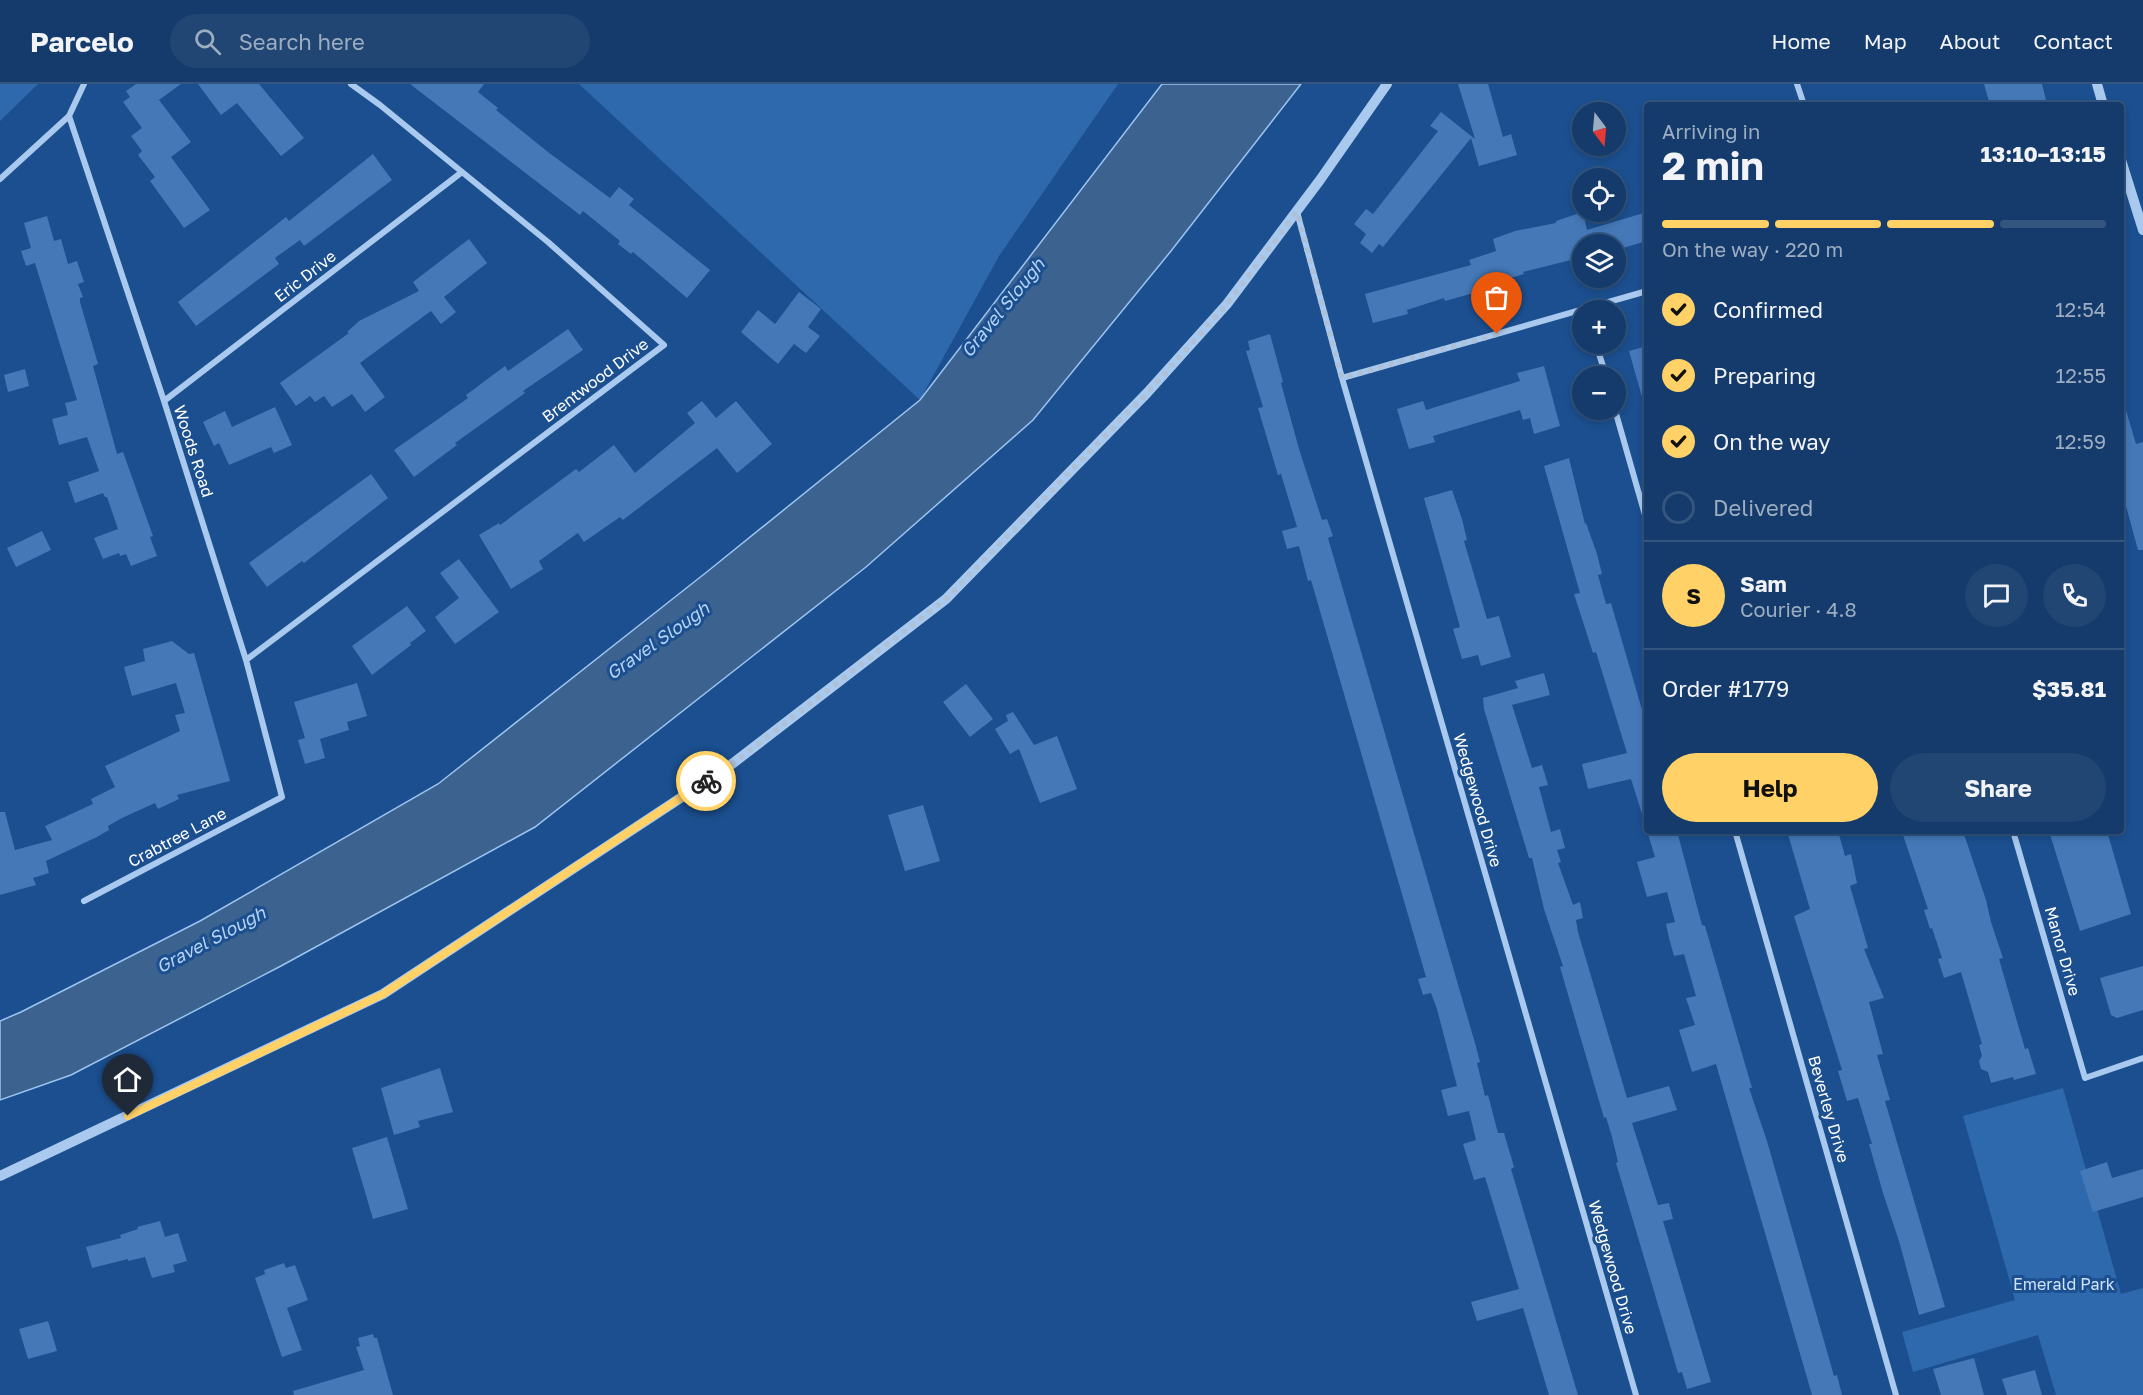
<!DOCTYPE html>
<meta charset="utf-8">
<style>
body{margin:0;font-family:"Golos Text",sans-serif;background:#214673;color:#f1f3f6;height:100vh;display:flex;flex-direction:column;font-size:22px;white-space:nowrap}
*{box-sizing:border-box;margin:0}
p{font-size:20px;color:#9dadc1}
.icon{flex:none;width:33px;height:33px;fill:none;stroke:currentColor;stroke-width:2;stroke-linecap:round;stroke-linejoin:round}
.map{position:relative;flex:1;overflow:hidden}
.side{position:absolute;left:1644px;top:18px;width:480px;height:732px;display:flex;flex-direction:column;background:#143b6b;border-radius:6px;box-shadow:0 3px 9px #0003,0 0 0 2px #33557e}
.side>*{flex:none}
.needle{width:39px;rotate:164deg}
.controls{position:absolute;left:1572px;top:18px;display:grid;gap:12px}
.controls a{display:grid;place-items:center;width:54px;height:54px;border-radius:50%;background:#143b6b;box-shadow:0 3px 9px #0003,0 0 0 2px #33557e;font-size:30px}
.pin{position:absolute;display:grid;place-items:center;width:51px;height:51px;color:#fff;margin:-62px -26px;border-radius:50% 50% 50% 0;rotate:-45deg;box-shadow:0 0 6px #0007}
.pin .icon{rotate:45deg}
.courier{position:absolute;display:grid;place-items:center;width:60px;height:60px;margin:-30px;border:4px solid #ffd166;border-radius:50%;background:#fff;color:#222;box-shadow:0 2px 8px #0007}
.head em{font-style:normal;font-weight:700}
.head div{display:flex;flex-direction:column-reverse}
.head{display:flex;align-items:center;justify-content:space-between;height:102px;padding:0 18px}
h1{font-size:39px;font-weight:700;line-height:45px}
.bar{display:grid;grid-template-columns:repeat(4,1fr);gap:9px 6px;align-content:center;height:72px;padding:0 18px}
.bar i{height:8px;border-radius:4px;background:#33557e}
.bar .current{background:#ffd166}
.bar p{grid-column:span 4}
.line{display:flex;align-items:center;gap:15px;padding:0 18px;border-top:2px solid #33557e}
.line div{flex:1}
.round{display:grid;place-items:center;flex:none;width:63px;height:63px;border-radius:32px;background:#214673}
ol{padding:0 18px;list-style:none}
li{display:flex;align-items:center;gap:18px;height:66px}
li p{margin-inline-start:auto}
li .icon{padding:6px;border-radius:50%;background:#ffd166;color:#111;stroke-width:4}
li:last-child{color:#9dadc1}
li i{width:33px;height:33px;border:3px solid #33557e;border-radius:50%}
.cta{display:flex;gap:12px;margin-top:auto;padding:12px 18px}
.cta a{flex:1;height:69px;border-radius:36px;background:#ffd166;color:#111;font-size:24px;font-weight:700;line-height:69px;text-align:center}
.cta a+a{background:#214673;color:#f1f3f6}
header{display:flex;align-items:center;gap:36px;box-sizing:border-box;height:84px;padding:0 30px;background:#143b6b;border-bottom:2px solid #33557e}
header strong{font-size:28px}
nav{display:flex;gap:33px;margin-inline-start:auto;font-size:21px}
.search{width:420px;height:54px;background:#214673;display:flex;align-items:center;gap:15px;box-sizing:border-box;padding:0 21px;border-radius:33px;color:#9dadc1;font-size:22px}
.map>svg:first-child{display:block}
.green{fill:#2e69ad}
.water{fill:#3c6290;stroke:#9cc4f0;stroke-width:1.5}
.building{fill:#4478b7}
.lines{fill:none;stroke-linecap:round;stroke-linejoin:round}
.minor{stroke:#a9c9ee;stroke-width:6}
.tertiary{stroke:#a9c9ee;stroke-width:10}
.done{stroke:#afc1d8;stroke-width:6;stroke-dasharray:0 10.8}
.route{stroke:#ffd166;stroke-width:8}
.labels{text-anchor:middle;stroke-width:6;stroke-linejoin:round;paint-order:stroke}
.street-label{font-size:16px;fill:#fff;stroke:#1b4f8f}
.park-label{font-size:16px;fill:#cfe3fa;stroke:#1b4f8f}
.water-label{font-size:18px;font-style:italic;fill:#b5d3f5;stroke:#1b4f8f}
</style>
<header>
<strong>Parcelo</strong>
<div class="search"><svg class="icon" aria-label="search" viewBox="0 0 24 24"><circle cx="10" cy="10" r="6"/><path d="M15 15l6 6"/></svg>Search here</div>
<nav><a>Home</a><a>Map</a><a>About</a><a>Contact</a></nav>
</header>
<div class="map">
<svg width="2143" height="1311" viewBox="0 0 2143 1311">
<rect width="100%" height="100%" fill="#1b4f8f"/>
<path class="green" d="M0,0h38l-38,37z
M579,0h539l-119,172 -79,144z
M2063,1004l58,206 22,-6v107h-87l-18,-60 -125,37 -11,-40 113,-32 -52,-184z"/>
<path class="water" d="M1162,0h139l-130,167 -138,169 -167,147 -331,260 -254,139 -210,109 -71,25v-79l21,-9 179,-91 238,-137 270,-213 212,-171z"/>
<path class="building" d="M136,0h45l-22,16 32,42 -20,15 39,53 -26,18 -34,-47 5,-4 -17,-22 4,-4 -11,-15 11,-8 -19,-26 7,-5 -4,-6z
M198,0h61l45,54 -23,18 -44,-53 -16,12z
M410,0h74l-6,8 20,16 -2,2 52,42 62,46 9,-11 15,12 -5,6 81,65 -23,28 -54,-46 -2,2 -13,-10 2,-3 -37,-30 -3,4z
M1458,0h30l15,53 8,-3 6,21 -38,11 -8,-28 -88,109 -4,-3 -7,9 -12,-10 6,-9 -12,-10 12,-15 7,5 65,-83 -8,-5 11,-14 34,27z
M1984,0h58l4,16 -16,5h-40z
M373,70l19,26 -88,66 -4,-6 -25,18 4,6 -83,62 -18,-24 108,-85 3,4z
M1583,128l4,18 60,-18v29l-31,9v-6h-34v10l-8,2 1,3 -52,13 1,2 -30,9 1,4 -50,14 -1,-3 -37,12 1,4 -35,9 -8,-29 106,-29 -2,-5 27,-9 -3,-12 22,-8 41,-8v-2z
M47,132l7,25 7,-2 7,25 9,-3 7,21 -6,2 5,13 -3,1v4l18,62 -5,2 24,88 6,-2 30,84 -3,1 7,19 -26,10 -5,-12 -6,2 -1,-3 -16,6 -9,-21 24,-9 -11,-32h-2l-2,-4 -28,10 -7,-21 31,-11 -12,-34 -28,8 -7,-26 16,-4 -3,-12 12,-3 -42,-137 -9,3 -5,-15 10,-3 -7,-25z
M469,155l18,24 -43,34 12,15 -15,12 -10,-13 -71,52 25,34 -20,15 -13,-18 -20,13 -8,-11 -9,6 -5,-6 -14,10 -16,-23 69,-50 -2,-1 12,-11 60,-30 -6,-9z
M799,208l22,17 -13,18 12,9 -14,17 -12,-9 -16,20 -37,-32 17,-22 17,14z
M568,245l15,21 -60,41 2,2 -70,50 2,2 -43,32 -20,-27 74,-52 -2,-3 39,-29 3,5z
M1270,250l13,48 -2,1 18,66 23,71 5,-1 6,17 -5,2 147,505 5,19 -3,1 8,33 3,-1 10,38h6l10,34 -3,2 67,226h-29l-26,-87 -46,13 -6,-19 48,-13 -34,-112 -11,3 -11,-36 13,-4 -7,-29 -21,5 -7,-26 16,-4 -20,-77 -6,-16 -8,2 -5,-16 8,-2 -115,-397 -3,1 -9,-35 -12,3 -5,-18 15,-4 -16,-53 -3,1 -20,-67 5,-1 -17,-56 4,-1 -2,-9z
M1647,262v50l-5,1 -13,-46z
M1544,282l16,60 -26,8 -4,-16 -7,2 -3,-10 -87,26 2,6 -26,7 -12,-40 26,-8 3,9 94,-29 -3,-8z
M25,285l4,17 -21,6 -4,-17z
M702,317l14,17 20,-17 36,43 -35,29 -20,-25 -94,72 -3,-3 -36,25 -6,-9 -39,28 4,8 -32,20 -32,-54 20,-12 1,2 76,-56 3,3 35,-27 21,28 60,-50 -8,-10z
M275,323l17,38 -18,8 -3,-6 -42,18 -10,-22 -5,3 -11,-24 22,-11 7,16z
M2125,323l11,37 7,-2v108h-5l-12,-44 -5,1v-99z
M1569,374l16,66 1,-1 11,31 5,20 -4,1 8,29 5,-1 36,124v89l-4,1 -12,-38 -43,10 -6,-25 45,-11 -31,-101 -3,1 -19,-59 6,-1 -36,-127z
M371,390l17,24 -84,65 -2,-2 -35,26 -18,-24z
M1452,406l10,29 5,21 -3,1 23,78 12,-3 12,41 -30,9 -3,-11 -16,4 -9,-30 7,-2 -36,-129z
M42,447l9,19 -35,17 -9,-19z
M459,475l40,53 -44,32 -20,-27 24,-19 -19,-25z
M407,522l19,25 -16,12 1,2 -39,30 -20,-29z
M172,557l17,13 5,-1 36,128 -53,14 2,4 -21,10 -3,-6 -33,15 -14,8 1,4 -12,7 -51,24 3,12 -16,5 3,7 -36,10v-83h5l10,38 37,-10 -7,-14 48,-22 -2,-5 24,-12 -10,-21 75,-35 -5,-16 10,-2 -9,-30 -44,13 -8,-29 21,-6 -2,-12z
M1544,589l6,22 -38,10 20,63 10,-3 6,20 -9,2 12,45 9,-3 5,19 -8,2 4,12 -3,1 15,42 7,-3 3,16 -7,2 2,12 49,166 42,-12 8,24 -45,13 26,82 11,-2 4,16 -10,2 48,161 -24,7 -5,-17 -4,1 -9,-31 -53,-179 2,-1 -6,-25 -6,-20 -2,1 -44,-151 3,-1 -19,-57 -12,-51h-3l-45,-149 -1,-11 35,-10 -3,-7z
M357,599l10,33 -20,6 2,8 -29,9 5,19 -20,6 -7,-24 7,-2 -11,-36z
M966,600l27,35 -23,18 -27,-35z
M1013,628l21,33 23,-9 20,53 -37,14 -21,-54 -9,5 -15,-25 13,-8 -2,-6z
M923,721l17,56 -35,10 -17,-56z
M1647,747h30l25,94 3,1 47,162h-3l18,53 67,235 3,-1 5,20h-30l-96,-331 -24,8 -13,-42 16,-5 -9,-27 10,-2 -12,-42 -10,2 -5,-18 -3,-14 9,-2 -8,-30 -20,5 -10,-35 18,-5z
M1787,747h51l7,25 6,-2 6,29 -7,3 18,62 -4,1 20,49 -15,4 14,52 -6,1 13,45 -5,1 60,206 -26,8 -20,-74 -16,-48 -14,-49h3l-14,-46 -11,3 -9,-30 4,-1 -48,-154 16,-7z
M1917,747h46l23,69 5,22 12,36 -4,1 26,90 3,-1 8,26 -22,6 -1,-3 -22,6 -3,-11 -7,-3 -2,-8 3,-5 -3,-11 3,-1 -21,-72 -17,6 -6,-19 4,-1 -10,-30 -2,1 -6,-19 4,-1 -25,-74z
M2049,747h58l24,83 -51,17z
M2143,882v44l-26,8 -6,-3 -11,-37z
M440,984l13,44 -35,9 2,6 -26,8 -13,-47z
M387,1053l21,72 -35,10 -21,-71z
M2107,1078l5,16 31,-9v28l-50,15 -13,-41z
M160,1137l5,16 13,-4 9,28 -14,4 2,7 -23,6 -7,-21 -17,4v-2l-36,9 -6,-21 35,-9 -1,-3 18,-6 -1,-2z
M284,1179l2,5 9,-3 13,35 -21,8 15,42 -20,7 -27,-79 10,-4 -1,-4z
M48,1237l9,30 -29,8 -9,-30z
M373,1250l1,4h3l16,57h-99l-1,-4 71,-21 -8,-23 4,-1 -2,-8z
M1974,1274l10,37h-43l-8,-26z
M2035,1286l7,25h-35l-5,-16z"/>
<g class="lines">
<path class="minor" d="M1797,0l7,21
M69,32l95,285 82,259 36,137 -198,104
M0,95l69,-63 15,-32
M1297,128l45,166 294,1017
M1596,260l10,32
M1342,294l305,-87
M164,317l298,-229
M1615,326l32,112
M246,576l418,-315 -116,-103 -168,-137 -29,-21
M1735,747l161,564
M2013,747l72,247 58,-20"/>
<path class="tertiary" d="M2097,0l6,21
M2121,76l22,70
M0,1092l383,-182 349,-230 214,-165 201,-206 80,-89 93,-124 67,-96"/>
</g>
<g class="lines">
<path class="done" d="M706,697l26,-17 214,-165 201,-206 80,-89 70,-92 45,166 155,-44"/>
<path class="route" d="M128,1032l255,-122 323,-213"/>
</g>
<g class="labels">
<g class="street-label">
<text transform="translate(305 192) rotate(-38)" y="6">Eric Drive</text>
<text transform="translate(595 296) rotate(-37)" y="6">Brentwood Drive</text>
<text transform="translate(194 367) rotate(72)" y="6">Woods Road</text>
<text transform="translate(1478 716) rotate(74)" y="6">Wedgewood Drive</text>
<text transform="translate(177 753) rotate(-28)" y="6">Crabtree Lane</text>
<text transform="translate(2063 867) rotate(74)" y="6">Manor Drive</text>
<text transform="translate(1829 1025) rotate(74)" y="6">Beverley Drive</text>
<text transform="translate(1613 1183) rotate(74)" y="6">Wedgewood Drive</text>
</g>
<g class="park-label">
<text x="2064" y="1206">Emerald Park</text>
</g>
<g class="water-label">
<text transform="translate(1003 224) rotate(-51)" y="6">Gravel Slough</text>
<text transform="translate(658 557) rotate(-35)" y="6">Gravel Slough</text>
<text transform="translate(211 856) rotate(-28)" y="6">Gravel Slough</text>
</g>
</g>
</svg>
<div class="controls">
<a><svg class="needle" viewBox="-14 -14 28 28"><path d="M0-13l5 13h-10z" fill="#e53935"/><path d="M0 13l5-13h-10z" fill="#9dadc1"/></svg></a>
<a><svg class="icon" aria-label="locate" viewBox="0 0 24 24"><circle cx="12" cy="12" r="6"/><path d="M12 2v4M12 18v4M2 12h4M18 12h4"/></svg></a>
<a><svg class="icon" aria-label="layers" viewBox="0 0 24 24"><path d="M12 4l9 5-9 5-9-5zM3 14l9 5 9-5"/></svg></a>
<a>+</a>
<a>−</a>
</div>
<div class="pin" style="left:1497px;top:250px;background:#ea580c"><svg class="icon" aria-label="bag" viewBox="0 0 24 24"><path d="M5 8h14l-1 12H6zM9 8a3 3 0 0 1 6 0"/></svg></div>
<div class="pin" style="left:128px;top:1032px;background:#1f2937"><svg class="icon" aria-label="home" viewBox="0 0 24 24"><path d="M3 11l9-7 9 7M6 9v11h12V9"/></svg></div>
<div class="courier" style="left:706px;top:697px"><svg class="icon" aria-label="bike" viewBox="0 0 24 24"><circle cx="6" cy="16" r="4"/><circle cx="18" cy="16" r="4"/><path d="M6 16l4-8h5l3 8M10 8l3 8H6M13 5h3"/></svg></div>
<section class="side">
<div class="head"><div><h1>2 min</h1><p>Arriving in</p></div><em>13:10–13:15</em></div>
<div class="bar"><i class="current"></i><i class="current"></i><i class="current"></i><i></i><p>On the way · 220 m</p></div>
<ol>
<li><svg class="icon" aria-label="check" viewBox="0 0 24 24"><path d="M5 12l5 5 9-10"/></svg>Confirmed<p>12:54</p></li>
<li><svg class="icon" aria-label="check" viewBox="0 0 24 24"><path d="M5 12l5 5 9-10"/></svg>Preparing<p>12:55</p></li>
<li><svg class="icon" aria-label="check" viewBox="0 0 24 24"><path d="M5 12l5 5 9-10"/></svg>On the way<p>12:59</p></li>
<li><i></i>Delivered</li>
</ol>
<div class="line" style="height:108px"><b class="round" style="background:#ffd166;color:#111">S</b><div><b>Sam</b><p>Courier · 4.8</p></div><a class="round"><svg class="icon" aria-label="chat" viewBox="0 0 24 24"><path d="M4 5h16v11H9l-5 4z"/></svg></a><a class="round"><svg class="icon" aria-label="phone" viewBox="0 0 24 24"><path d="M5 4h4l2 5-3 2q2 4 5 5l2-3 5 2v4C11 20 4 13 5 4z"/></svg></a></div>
<div class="line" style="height:78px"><div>Order #1779</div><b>$35.81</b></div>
<div class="cta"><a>Help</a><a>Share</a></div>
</section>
</div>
